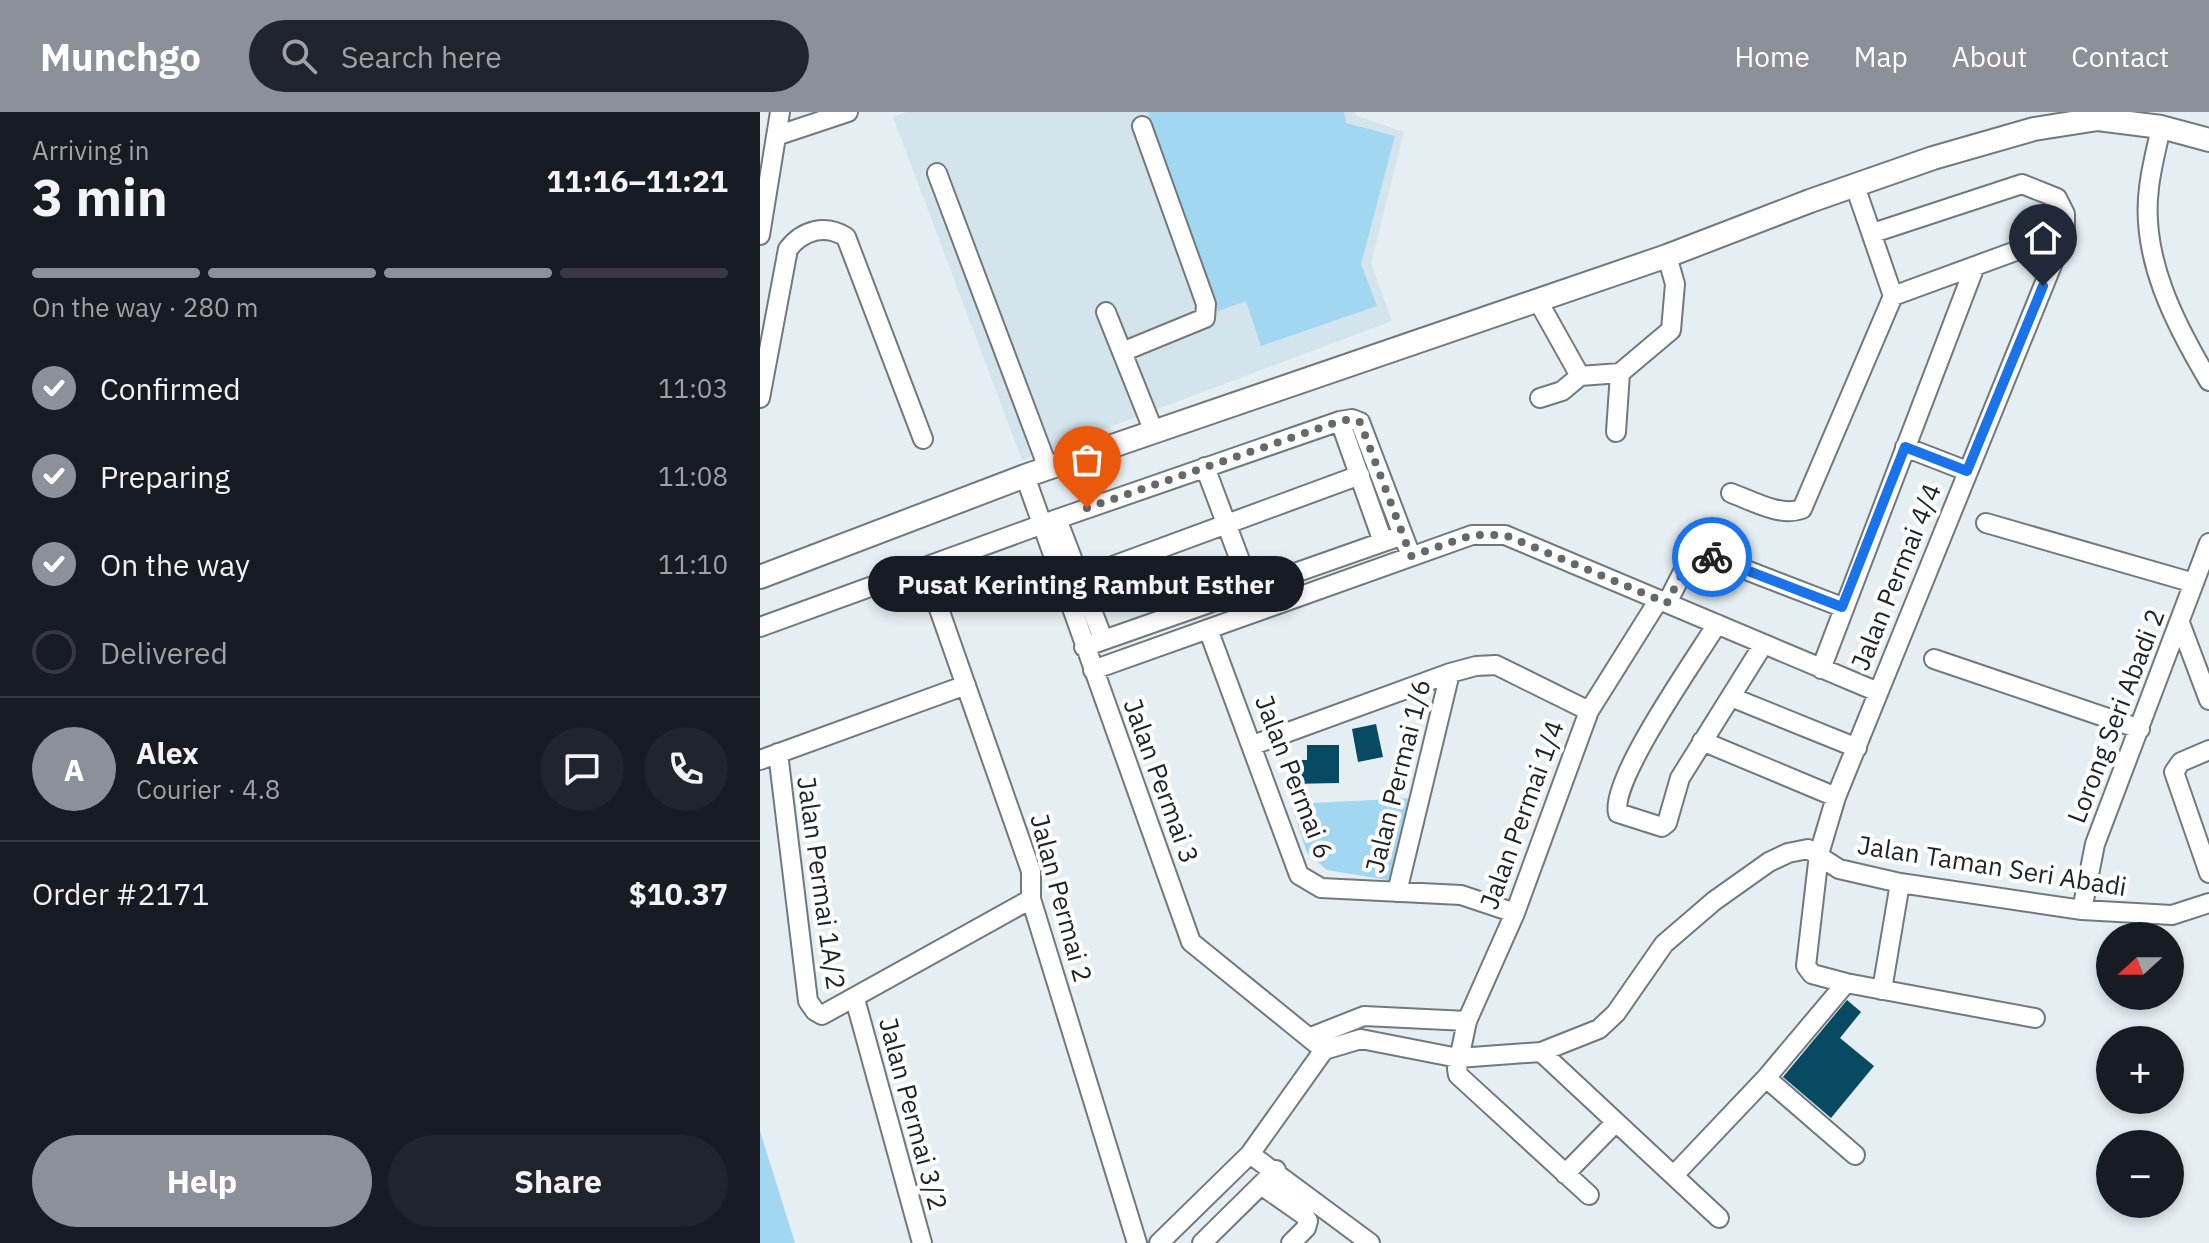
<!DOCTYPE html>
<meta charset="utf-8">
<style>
body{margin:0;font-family:"IBM Plex Sans",sans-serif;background:#20242c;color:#f1f3f6;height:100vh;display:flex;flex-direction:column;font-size:30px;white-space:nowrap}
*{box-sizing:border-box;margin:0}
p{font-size:26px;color:#9ea1a6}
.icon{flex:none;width:44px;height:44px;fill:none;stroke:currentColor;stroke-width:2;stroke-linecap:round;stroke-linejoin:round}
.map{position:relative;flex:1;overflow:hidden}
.sheet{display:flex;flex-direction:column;background:#171b24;width:760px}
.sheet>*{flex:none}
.needle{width:52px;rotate:249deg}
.tools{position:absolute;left:1336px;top:810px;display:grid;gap:16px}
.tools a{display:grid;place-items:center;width:88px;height:88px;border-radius:50%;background:#171b24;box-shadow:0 4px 12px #0003;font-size:40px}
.pin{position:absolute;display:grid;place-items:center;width:68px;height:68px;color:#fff;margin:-82px -34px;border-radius:50% 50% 50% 0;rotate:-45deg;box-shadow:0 0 8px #0007}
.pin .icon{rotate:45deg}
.courier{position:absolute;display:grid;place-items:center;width:80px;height:80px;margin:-40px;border:6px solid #1a73e8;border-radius:50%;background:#fff;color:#222;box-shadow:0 2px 10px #0007}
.bubble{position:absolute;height:56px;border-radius:28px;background:#171b24;box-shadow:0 4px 12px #0003;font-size:26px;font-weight:700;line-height:56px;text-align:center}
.summary em{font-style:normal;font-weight:700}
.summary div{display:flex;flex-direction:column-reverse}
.summary{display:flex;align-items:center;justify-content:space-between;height:136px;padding:0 32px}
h1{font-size:52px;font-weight:700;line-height:60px}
.bar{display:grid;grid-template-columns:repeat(4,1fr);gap:12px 8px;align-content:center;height:96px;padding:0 32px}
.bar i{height:10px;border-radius:6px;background:#363941}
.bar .selected{background:#8c9099}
.bar p{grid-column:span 4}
.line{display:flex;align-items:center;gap:20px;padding:0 32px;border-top:2px solid #363941}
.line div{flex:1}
.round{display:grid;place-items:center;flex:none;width:84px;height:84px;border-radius:42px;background:#20242c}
ol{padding:0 32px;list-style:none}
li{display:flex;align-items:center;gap:24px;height:88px}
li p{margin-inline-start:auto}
li .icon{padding:8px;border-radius:50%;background:#8c9099;color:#fff;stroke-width:4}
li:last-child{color:#9ea1a6}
li i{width:44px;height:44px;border:4px solid #363941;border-radius:50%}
.primary-button{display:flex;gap:16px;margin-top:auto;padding:16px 32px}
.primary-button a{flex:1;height:92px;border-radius:48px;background:#8c9099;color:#fff;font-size:32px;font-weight:700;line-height:92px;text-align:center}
.primary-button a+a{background:#20242c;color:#f1f3f6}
header{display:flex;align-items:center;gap:48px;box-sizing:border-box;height:112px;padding:0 40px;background:#8c9099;color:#fff}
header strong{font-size:38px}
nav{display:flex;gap:44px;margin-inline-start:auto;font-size:28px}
.search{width:560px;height:72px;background:#20242c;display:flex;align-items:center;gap:20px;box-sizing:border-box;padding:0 28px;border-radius:44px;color:#9ea1a6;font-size:30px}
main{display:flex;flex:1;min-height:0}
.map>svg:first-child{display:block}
.built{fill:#d4e4ed}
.green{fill:#a2d7f2}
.building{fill:#084a62}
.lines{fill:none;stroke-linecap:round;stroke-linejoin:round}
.minor-casing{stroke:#71797d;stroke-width:22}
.major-casing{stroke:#71797d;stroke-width:26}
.minor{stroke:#fff;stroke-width:18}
.major{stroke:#fff;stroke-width:22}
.done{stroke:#646a6c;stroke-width:8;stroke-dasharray:0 14.4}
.route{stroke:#1a73e8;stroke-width:10}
.labels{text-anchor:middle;stroke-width:8;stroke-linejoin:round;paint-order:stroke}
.street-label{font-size:26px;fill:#1f2324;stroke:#fff}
</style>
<header>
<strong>Munchgo</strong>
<div class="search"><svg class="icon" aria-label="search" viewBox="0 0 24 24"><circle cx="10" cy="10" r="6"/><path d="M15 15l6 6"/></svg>Search here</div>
<nav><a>Home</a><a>Map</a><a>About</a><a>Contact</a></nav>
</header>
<main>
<section class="sheet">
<div class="summary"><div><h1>3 min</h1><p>Arriving in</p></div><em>11:16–11:21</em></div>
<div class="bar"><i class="selected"></i><i class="selected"></i><i class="selected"></i><i></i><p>On the way · 280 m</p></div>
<ol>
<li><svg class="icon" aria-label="check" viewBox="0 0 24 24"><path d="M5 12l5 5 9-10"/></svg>Confirmed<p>11:03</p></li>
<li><svg class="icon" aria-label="check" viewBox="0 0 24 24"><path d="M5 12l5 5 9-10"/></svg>Preparing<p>11:08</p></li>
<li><svg class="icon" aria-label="check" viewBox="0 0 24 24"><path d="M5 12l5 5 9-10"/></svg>On the way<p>11:10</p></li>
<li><i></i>Delivered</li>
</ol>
<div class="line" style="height:144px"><b class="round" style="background:#8c9099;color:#fff">A</b><div><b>Alex</b><p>Courier · 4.8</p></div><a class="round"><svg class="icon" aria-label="chat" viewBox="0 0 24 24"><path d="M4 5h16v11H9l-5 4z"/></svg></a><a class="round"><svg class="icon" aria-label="phone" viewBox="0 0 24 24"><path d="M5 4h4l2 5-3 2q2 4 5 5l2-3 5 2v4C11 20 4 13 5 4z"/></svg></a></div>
<div class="line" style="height:104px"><div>Order #2171</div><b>$10.37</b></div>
<div class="primary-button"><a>Help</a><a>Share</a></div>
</section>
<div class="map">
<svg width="1449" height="1131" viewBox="0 0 1449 1131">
<rect width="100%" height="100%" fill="#e5eef2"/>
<path class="built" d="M146,0h450l-1,3 49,17 -33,131 21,58 -370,139 -129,-343z"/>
<path class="green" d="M388,0h196l2,11 49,13 -34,128 16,42 -116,40 -15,-45 -28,10z
M655,686l-21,83 -67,-11 -20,-17 -16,-49z
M0,1019l35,112h-35z"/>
<path class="building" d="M616,612l7,33 -25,5 -6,-33z
M547,633h32v38l-51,1v-24h19z
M1087,888l14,12 -21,26 34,28 -43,52 -48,-41z"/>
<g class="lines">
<g class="minor-casing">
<path id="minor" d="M1401,15c-4,20 -10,41 -12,61 -9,69 26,136 60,193
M16,24l72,-24
M177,61l111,295
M1113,121l149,-49 35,14 8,16v19l-229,564 -17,57 -13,112 6,8 34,9 189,35
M0,123l20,-123
M1133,184l172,-63
M778,189l42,75
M346,200l48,120
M362,240l83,-34 1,-14 -64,-178
M0,286l28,-149c15,-19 37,-25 58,-12l77,202
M780,286l22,-7 18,-15 40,-3
M580,309l43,121
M856,320l4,-59 51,-43 4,-46 -8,-28
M1145,335l62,24
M445,355l45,120
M265,364l166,466 133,108
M971,381c22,8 49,24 71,16l91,-213 -38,-110
M297,407l46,120
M1226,411l208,60
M165,457l106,302v28l106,344
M320,466l280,-103
M907,491l27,-53 148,57
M1420,511l29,77
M957,512c-20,33 -108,157 -99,189l44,14 5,-4 13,-45 83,-133
M0,515l297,-108 283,-98 12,-2 8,3 51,134
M448,517l91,246 22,13 140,7 54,18
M324,535l319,-112
M1174,547l206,70
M1061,557l154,-403
M333,558l379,-135h33l373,157
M971,585l126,51
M942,629l134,56
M493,633l197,-72 26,-7 20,-1 93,46
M1449,638l-28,12 -7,10 35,101
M18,641l30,248 7,10 7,4 209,-116
M0,648l206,-75
M637,780l53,-219
M1322,798l13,-66 114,-301
M1122,878l18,-107
M95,887l67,244
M551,925l53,-21 103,5
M781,940l178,166
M1006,966l89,77
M490,1042l120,89
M805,1062l50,-51
M914,1063l92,-97 80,-95
M501,1073l43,30 4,6 -2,7 -15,15
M829,1083l-131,-120 -1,-6 10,-48 48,-108 74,-202 69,-110
M399,1131l91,-89 74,-104 37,-11 97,19 83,-6 58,-23 17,-16 48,-69 50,-43 55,-39 19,-9 20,-4 31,20 61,14 182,27 90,5 37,-12
M442,1131l74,-73"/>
</g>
<g class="major-casing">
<path id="major" d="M0,465l265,-101 642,-220 143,-55 123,-43 101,-29 64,-10 63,8 48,13"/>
</g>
<use href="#minor" class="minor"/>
<use href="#major" class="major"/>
</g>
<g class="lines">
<path class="done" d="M327,396l253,-87 12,-2 8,3 51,134 61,-21h33l162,68 27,-53 18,7"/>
<path class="route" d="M952,445l130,50 63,-160 62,24 76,-185"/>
</g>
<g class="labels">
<g class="street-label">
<text transform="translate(1136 465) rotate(-68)" y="9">Jalan Permai 4/4</text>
<text transform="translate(1356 604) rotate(-69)" y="9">Lorong Seri Abadi 2</text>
<text transform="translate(638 664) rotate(-76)" y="9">Jalan Permai 1/6</text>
<text transform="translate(534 665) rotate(69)" y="9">Jalan Permai 6</text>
<text transform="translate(401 669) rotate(70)" y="9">Jalan Permai 3</text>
<text transform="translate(762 703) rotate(-70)" y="9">Jalan Permai 1/4</text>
<text transform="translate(1232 754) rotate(9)" y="9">Jalan Taman Seri Abadi</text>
<text transform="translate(61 771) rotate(82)" y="9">Jalan Permai 1A/2</text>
<text transform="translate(301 786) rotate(75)" y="9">Jalan Permai 2</text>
<text transform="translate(153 1002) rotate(75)" y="9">Jalan Permai 3/2</text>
</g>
</g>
</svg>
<div class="tools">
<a><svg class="needle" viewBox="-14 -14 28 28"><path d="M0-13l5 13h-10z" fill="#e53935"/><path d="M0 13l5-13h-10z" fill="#9ea1a6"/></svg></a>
<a>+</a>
<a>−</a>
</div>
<div class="pin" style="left:327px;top:396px;background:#ea580c"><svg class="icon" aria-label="bag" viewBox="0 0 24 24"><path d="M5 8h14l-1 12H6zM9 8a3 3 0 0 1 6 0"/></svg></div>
<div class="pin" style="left:1283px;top:174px;background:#1f2937"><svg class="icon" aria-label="home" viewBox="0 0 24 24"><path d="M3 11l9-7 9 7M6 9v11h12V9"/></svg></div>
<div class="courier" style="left:952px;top:445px"><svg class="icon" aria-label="bike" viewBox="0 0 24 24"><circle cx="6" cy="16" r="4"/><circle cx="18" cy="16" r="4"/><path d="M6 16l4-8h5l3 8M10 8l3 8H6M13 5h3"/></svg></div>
<div class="bubble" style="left:108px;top:444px;width:436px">Pusat Kerinting Rambut Esther</div>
</div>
</main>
